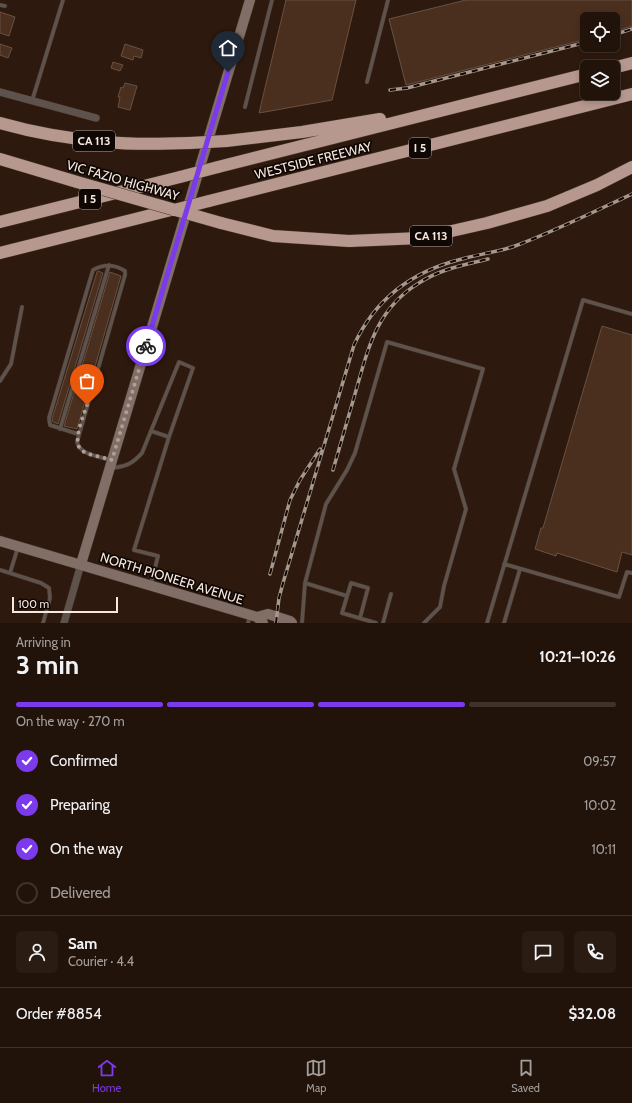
<!DOCTYPE html>
<meta charset="utf-8">
<style>
body{margin:0;font-family:Cabin,sans-serif;background:#2a1c13;color:#f1f3f6;height:100vh;display:flex;flex-direction:column;font-size:15px;white-space:nowrap}
*{box-sizing:border-box;margin:0}
p{font-size:13px;color:#a29e9c}
.icon{flex:none;width:22px;height:22px;fill:none;stroke:currentColor;stroke-width:2;stroke-linecap:round;stroke-linejoin:round}
.map{position:relative;height:623px;overflow:hidden}
.side{display:flex;flex-direction:column;background:#22130a;flex:1}
.side>*{flex:none}
.buttons{position:absolute;left:580px;top:12px;display:grid;gap:8px}
.buttons a{display:grid;place-items:center;width:40px;height:40px;border-radius:6px;background:#22130a;box-shadow:0 2px 6px #0003,0 0 0 1px #3f322b;font-size:20px}
.scale{position:absolute;left:12px;bottom:10px;width:106px;box-sizing:border-box;padding-left:4px;border:2px solid #f6e7df;border-top:0;font-size:11px;line-height:14px;white-space:nowrap;color:#f6e7df;-webkit-text-stroke:3px #0f0703;paint-order:stroke}
.pin{position:absolute;display:grid;place-items:center;width:34px;height:34px;color:#fff;margin:-41px -17px;border-radius:50% 50% 50% 0;rotate:-45deg;box-shadow:0 0 4px #0007}
.pin .icon{rotate:45deg}
.courier{position:absolute;display:grid;place-items:center;width:40px;height:40px;margin:-20px;border:3px solid #7c3aed;border-radius:50%;background:#fff;color:#222;box-shadow:0 1px 5px #0007}
.headline em{font-style:normal;font-weight:800}
.headline div{display:flex;flex-direction:column-reverse}
.headline{display:flex;align-items:center;justify-content:space-between;height:68px;padding:0 16px}
h1{font-size:26px;font-weight:800;line-height:30px}
.bar{display:grid;grid-template-columns:repeat(4,1fr);gap:6px 4px;align-content:center;height:48px;padding:0 16px}
.bar i{height:5px;border-radius:3px;background:#3f322b}
.bar .on{background:#7c3aed}
.bar p{grid-column:span 4}
.line{display:flex;align-items:center;gap:10px;padding:0 16px;border-top:1px solid #3f322b}
.line div{flex:1}
.round{display:grid;place-items:center;flex:none;width:42px;height:42px;border-radius:6px;background:#2a1c13}
ol{padding:0 16px;list-style:none}
li{display:flex;align-items:center;gap:12px;height:44px}
li p{margin-inline-start:auto}
li .icon{padding:4px;border-radius:50%;background:#7c3aed;color:#fff;stroke-width:4}
li:last-child{color:#a29e9c}
li i{width:22px;height:22px;border:2px solid #3f322b;border-radius:50%}
.tabs{display:flex;justify-content:space-around;align-items:center;height:56px;border-top:1px solid #3f322b;background:#22130a;font-size:11px;color:#a29e9c}
.tabs a{display:grid;justify-items:center;gap:2px}
.tabs .on{color:#7c3aed}
.map>svg:first-child{display:block}
.building{fill:#4a2f1e;stroke:#685143}
.lines{fill:none;stroke-linecap:round;stroke-linejoin:round}
.lane-casing{stroke:#49362a;stroke-width:4.5}
.street-casing{stroke:#49362a;stroke-width:8}
.secondary-casing{stroke:#49362a;stroke-width:11}
.highway-casing{stroke:#49362a;stroke-width:13}
.lane{stroke:#5e524d;stroke-width:3.5}
.street{stroke:#5e524d;stroke-width:7}
.secondary{stroke:#816e67;stroke-width:10}
.highway{stroke:#b6988e;stroke-width:12}
.rail-casing{stroke:#a7968c;stroke-width:3.5}
.rail{stroke:#0f0703;stroke-width:2;stroke-dasharray:6;stroke-linecap:butt}
.highway-bridge-casing{stroke:#49362a;stroke-width:13;stroke-linecap:butt}
.highway-bridge{stroke:#b6988e;stroke-width:12}
.done{stroke:#b09f96;stroke-width:4;stroke-dasharray:0 7.2}
.route{stroke:#7c3aed;stroke-width:5}
.labels{text-anchor:middle;stroke-width:3.5;stroke-linejoin:round;paint-order:stroke}
.shield{fill:#0f0703;stroke:#b1a49d;stroke-width:1}
.shield-label{font-size:12px;font-weight:bold;fill:#f6e7df}
.street-label{font-size:13px;fill:#f6e7df;stroke:#0f0703}
</style>
<div class="map">
<svg width="632" height="623" viewBox="0 0 632 623">
<rect width="100%" height="100%" fill="#2d190d"/>
<path class="building" d="M286,0h70l-24,100 -73,13z
M466,0h166v26l-19,6v-13h-26v20l-181,46 -17,-66z
M0,12l15,5 -6,19 -9,-3z
M0,44l12,4 -4,10 -8,-3z
M125,44l18,6 -2,8 -7,-2 -1,4 -12,-4z
M113,62l10,3 -3,6 -9,-3z
M125,83l12,3 -7,24 -12,-3 2,-10h-2l3,-10 2,1z
M98,271l5,2 -45,151 -5,-2 -1,-3 45,-147z
M110,272l11,4 -44,153 -13,-3z
M602,326l30,9v220l-10,-3 -5,20 -60,-19 -1,3 -21,-7 6,-21h2z"/>
<g class="lines">
<g class="lane-casing">
<path id="lane" d="M0,5l5,1
M367,82l21,-82
M32,101l31,-101
M245,107l27,-107
M0,381l11,-17 11,-57
M60,429l49,-164
M78,434l-28,-9 -1,-7 44,-148c12,-6 21,-6 32,1v4l-48,167c3,13 22,14 33,18
M112,468c15,-2 20,-4 30,-15l37,-91 14,6 -24,69 -18,-6
M504,564l115,33 8,-25 5,1
M0,570l41,13 8,5 1,10 -7,25
M10,573l8,-26
M305,583l42,13
M151,584l7,-28 -24,-6 35,-113
M360,618l8,-30 -17,-5 -9,30 34,10
M248,623l2,-7
M302,623l3,-40 21,-79 21,-34 8,-17 32,-111 96,27 -29,100 12,40 -22,77 -4,21 -16,16
M383,623l8,-29
M487,623l96,-323 49,14
M504,623l16,-54"/>
</g>
<g class="street-casing">
<path id="street" d="M0,92l96,26
M64,623l17,-59"/>
</g>
<g class="secondary-casing">
<path id="secondary" d="M0,541l257,76 6,6
M81,564l169,-564
M257,617l11,-3 22,7 2,2"/>
</g>
<g class="highway-casing">
<path id="highway" d="M613,68l19,-5
M0,123c35,10 71,16 107,19 27,3 55,2 83,1
M226,141l76,-9 78,-13
M0,159l77,23
M218,167l369,-93
M209,201l423,-107
M0,222l180,-45
M221,223l52,13 76,5 72,-3 66,-15 60,-17 50,-21 35,-18
M0,253l171,-43"/>
</g>
<use href="#lane" class="lane"/>
<use href="#street" class="street"/>
<use href="#secondary" class="secondary"/>
<use href="#highway" class="highway"/>
<g class="rail-casing">
<path id="rail" d="M613,35l19,-6
M390,90l17,-2 180,-46
M333,470c7,-25 15,-51 22,-76 13,-45 21,-85 64,-111 21,-14 45,-18 69,-24
M270,574l20,-74 10,-20 20,-31
M276,623l3,-25 4,-15 71,-238c21,-46 59,-74 108,-86 17,-5 36,-7 53,-13 40,-15 78,-34 117,-52"/>
</g>
<use href="#rail" class="rail"/>
<g class="highway-bridge-casing">
<path id="highway-bridge" d="M190,143l36,-2
M180,177l38,-10
M77,182l144,41
M174,210l35,-9"/>
</g>
<use href="#highway-bridge" class="highway-bridge"/>
</g>
<g class="lines">
<path class="done" d="M87,405c-4,12 -17,41 -3,47 8,4 19,5 28,8l34,-114"/>
<path class="route" d="M146,346l82,-274"/>
</g>
<g class="labels">
<g class="shield">
<rect x="73" y="131" width="42" height="20" rx="3"/>
<rect x="409" y="138" width="22" height="20" rx="3"/>
<rect x="79" y="189" width="22" height="20" rx="3"/>
<rect x="410" y="226" width="42" height="20" rx="3"/>
</g>
<g class="shield-label">
<text x="94" y="145">CA 113</text>
<text x="420" y="152">I 5</text>
<text x="90" y="203">I 5</text>
<text x="431" y="240">CA 113</text>
</g>
<g class="street-label">
<text transform="translate(313 160) rotate(-14)" y="5">WESTSIDE FREEWAY</text>
<text transform="translate(123 180) rotate(16)" y="5">VIC FAZIO HIGHWAY</text>
<text transform="translate(172 578) rotate(17)" y="5">NORTH PIONEER AVENUE</text>
</g>
</g>
</svg>
<div class="buttons">
<a><svg class="icon" aria-label="locate" viewBox="0 0 24 24"><circle cx="12" cy="12" r="6"/><path d="M12 2v4M12 18v4M2 12h4M18 12h4"/></svg></a>
<a><svg class="icon" aria-label="layers" viewBox="0 0 24 24"><path d="M12 4l9 5-9 5-9-5zM3 14l9 5 9-5"/></svg></a>
</div>
<div class="scale">100 m</div>
<div class="pin" style="left:87px;top:405px;background:#ea580c"><svg class="icon" aria-label="bag" viewBox="0 0 24 24"><path d="M5 8h14l-1 12H6zM9 8a3 3 0 0 1 6 0"/></svg></div>
<div class="pin" style="left:228px;top:72px;background:#1f2937"><svg class="icon" aria-label="home" viewBox="0 0 24 24"><path d="M3 11l9-7 9 7M6 9v11h12V9"/></svg></div>
<div class="courier" style="left:146px;top:346px"><svg class="icon" aria-label="bike" viewBox="0 0 24 24"><circle cx="6" cy="16" r="4"/><circle cx="18" cy="16" r="4"/><path d="M6 16l4-8h5l3 8M10 8l3 8H6M13 5h3"/></svg></div>
</div>
<section class="side">
<div class="headline"><div><h1>3 min</h1><p>Arriving in</p></div><em>10:21–10:26</em></div>
<div class="bar"><i class="on"></i><i class="on"></i><i class="on"></i><i></i><p>On the way · 270 m</p></div>
<ol>
<li><svg class="icon" aria-label="check" viewBox="0 0 24 24"><path d="M5 12l5 5 9-10"/></svg>Confirmed<p>09:57</p></li>
<li><svg class="icon" aria-label="check" viewBox="0 0 24 24"><path d="M5 12l5 5 9-10"/></svg>Preparing<p>10:02</p></li>
<li><svg class="icon" aria-label="check" viewBox="0 0 24 24"><path d="M5 12l5 5 9-10"/></svg>On the way<p>10:11</p></li>
<li><i></i>Delivered</li>
</ol>
<div class="line" style="height:72px"><a class="round"><svg class="icon" aria-label="person" viewBox="0 0 24 24"><circle cx="12" cy="8" r="4"/><path d="M4 21q1-7 8-7t8 7"/></svg></a><div><b>Sam</b><p>Courier · 4.4</p></div><a class="round"><svg class="icon" aria-label="chat" viewBox="0 0 24 24"><path d="M4 5h16v11H9l-5 4z"/></svg></a><a class="round"><svg class="icon" aria-label="phone" viewBox="0 0 24 24"><path d="M5 4h4l2 5-3 2q2 4 5 5l2-3 5 2v4C11 20 4 13 5 4z"/></svg></a></div>
<div class="line" style="height:52px"><div>Order #8854</div><b>$32.08</b></div>
</section>
<nav class="tabs">
<a class="on"><svg class="icon" aria-label="home" viewBox="0 0 24 24"><path d="M3 11l9-7 9 7M6 9v11h12V9"/></svg>Home</a>
<a><svg class="icon" aria-label="map" viewBox="0 0 24 24"><path d="M3 6l6-2 6 2 6-2v14l-6 2-6-2-6 2zM9 4v14M15 6v14"/></svg>Map</a>
<a><svg class="icon" aria-label="saved" viewBox="0 0 24 24"><path d="M7 4h10v16l-5-4-5 4z"/></svg>Saved</a>
</nav>
